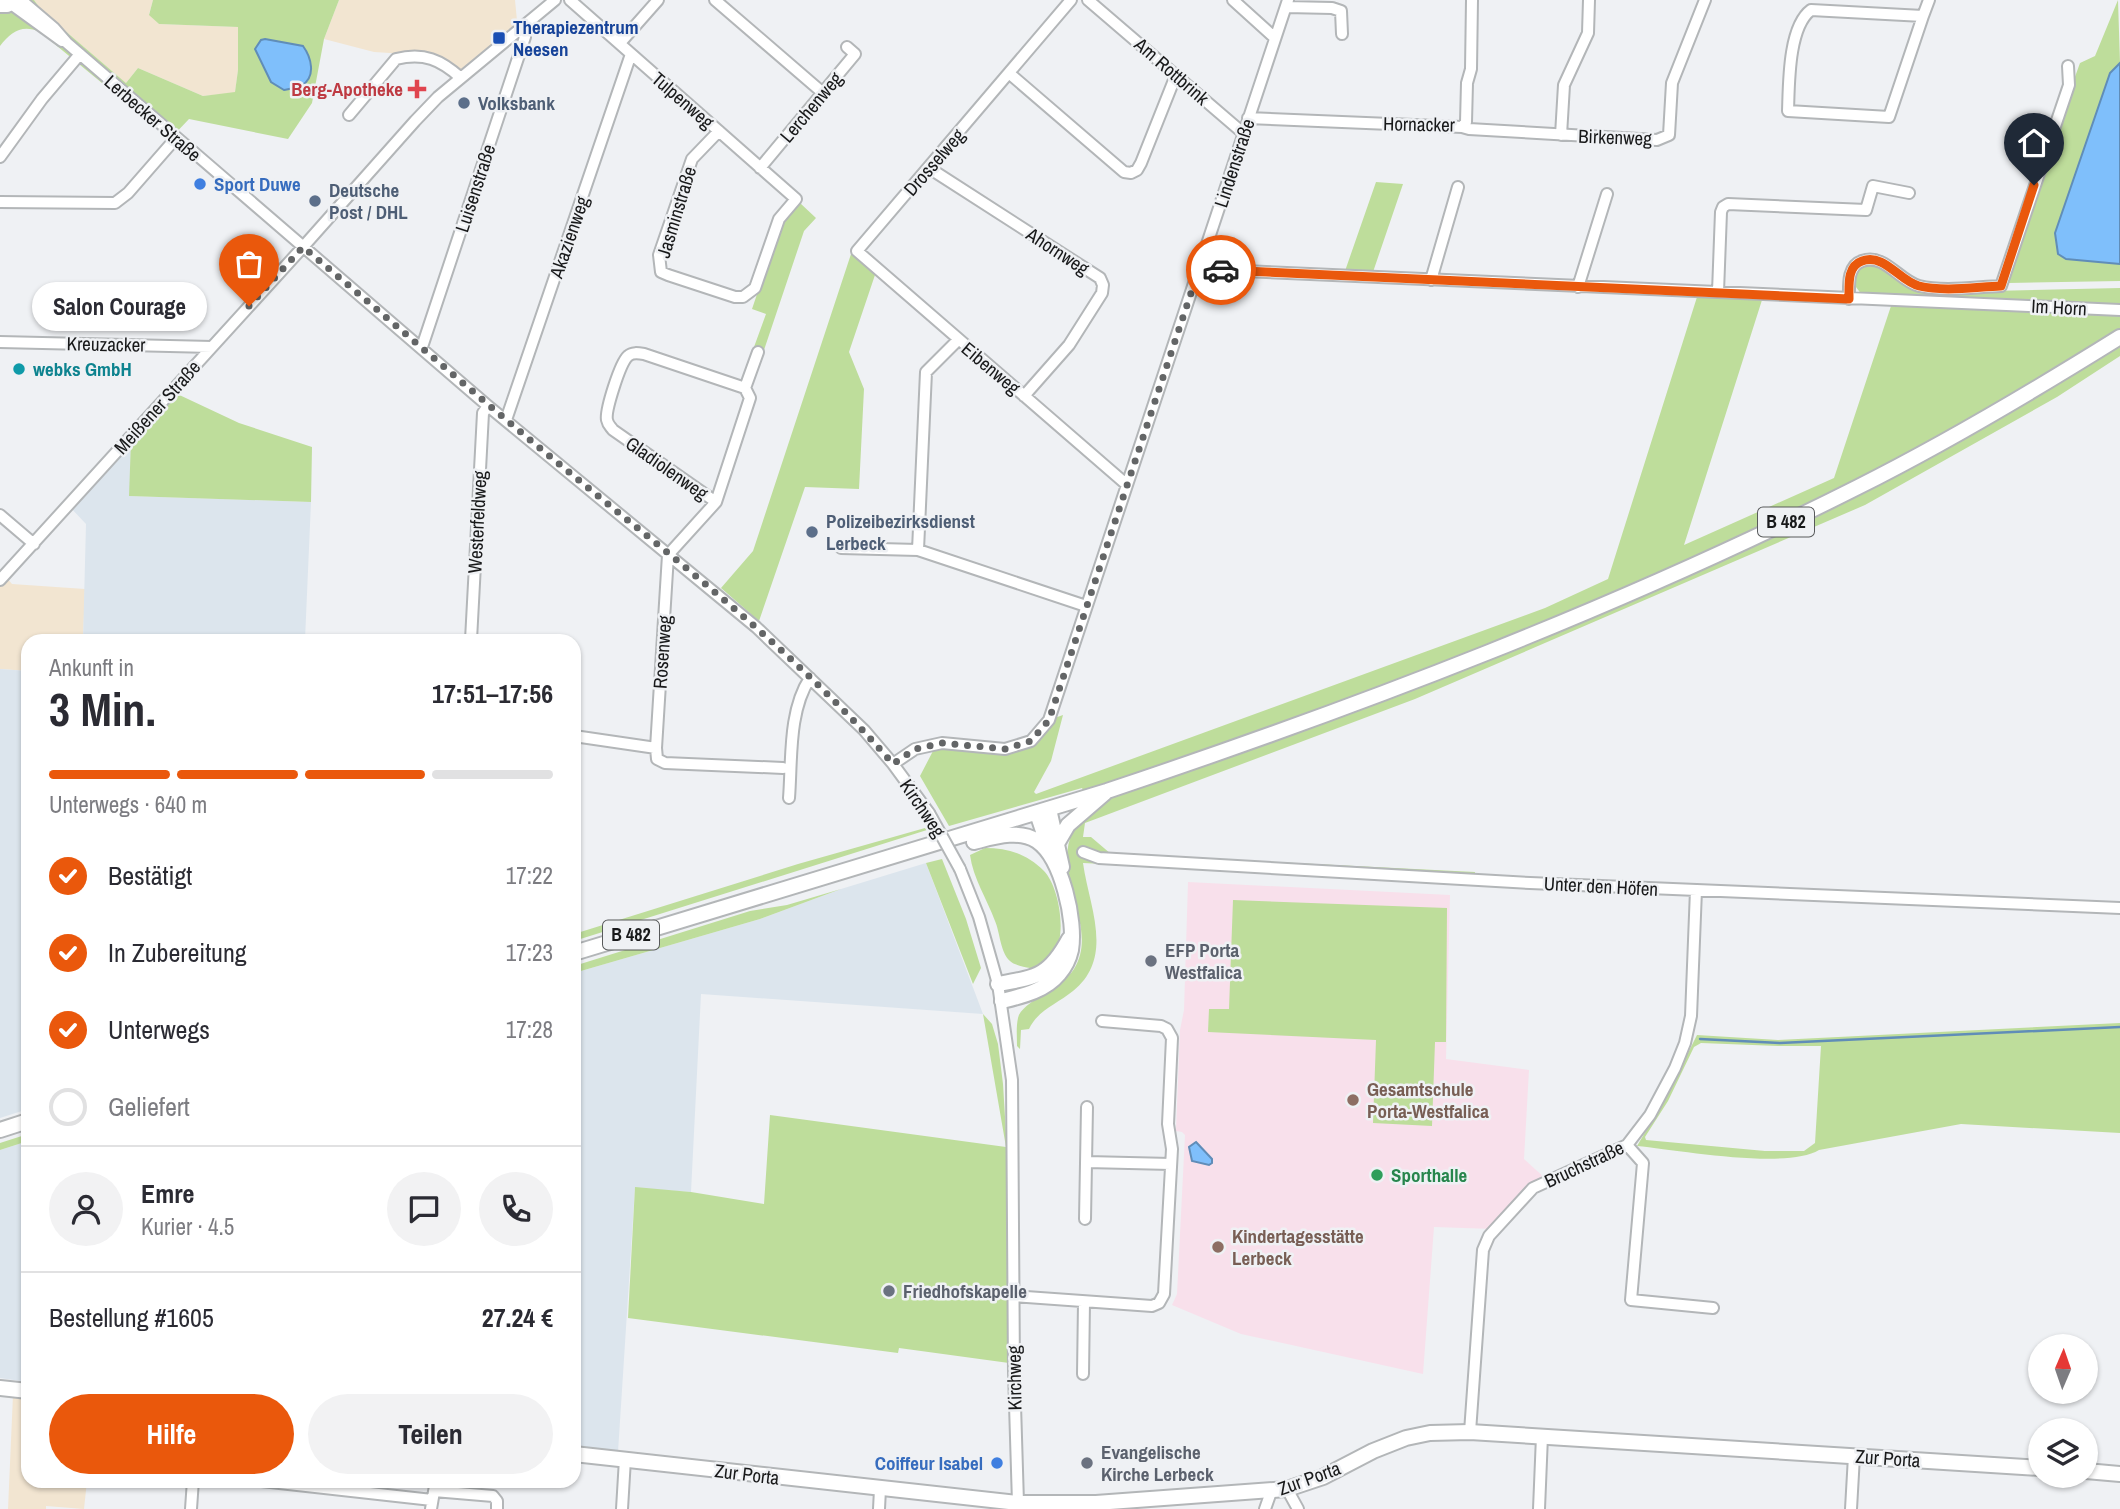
<!DOCTYPE html>
<html lang="de">
<meta charset="utf-8">
<style>
body{margin:0;font-family:"Archivo Narrow",sans-serif;background:#f2f2f3;color:#2b2b33;height:100vh;display:flex;flex-direction:column;font-size:26px;white-space:nowrap}
*{box-sizing:border-box;margin:0}
p{font-size:23px;color:#7c7c81}
.icon{flex:none;width:38px;height:38px;fill:none;stroke:currentColor;stroke-width:2;stroke-linecap:round;stroke-linejoin:round}
.map{position:relative;flex:1;overflow:hidden}
.details{position:absolute;left:21px;top:634px;width:560px;height:854px;display:flex;flex-direction:column;background:#fff;border-radius:21px;box-shadow:0 2px 5px #0004}
.details>*{flex:none}
.needle{width:46px;rotate:2deg}
.tools{position:absolute;left:2028px;top:1334px;display:grid;gap:14px}
.tools a{display:grid;place-items:center;width:70px;height:70px;border-radius:50%;background:#fff;box-shadow:0 2px 5px #0004;font-size:35px}
.pin{position:absolute;display:grid;place-items:center;width:60px;height:60px;color:#fff;margin:-72px -30px;border-radius:50% 50% 50% 0;rotate:-45deg;box-shadow:0 0 7px #0007}
.pin .icon{rotate:45deg}
.courier{position:absolute;display:grid;place-items:center;width:70px;height:70px;margin:-35px;border:5px solid #ea580c;border-radius:50%;background:#fff;color:#222;box-shadow:0 2px 9px #0007}
.bubble{position:absolute;height:49px;border-radius:24px;background:#fff;box-shadow:0 2px 5px #0004;font-size:23px;font-weight:700;line-height:49px;text-align:center}
.headline em{font-style:normal;font-weight:700}
.headline div{display:flex;flex-direction:column-reverse}
.headline{display:flex;align-items:center;justify-content:space-between;height:119px;padding:0 28px}
h1{font-size:46px;font-weight:700;line-height:52px}
.bar{display:grid;grid-template-columns:repeat(4,1fr);gap:10px 7px;align-content:center;height:84px;padding:0 28px}
.bar i{height:9px;border-radius:5px;background:#e1e1e2}
.bar .current{background:#ea580c}
.bar p{grid-column:span 4}
.line{display:flex;align-items:center;gap:18px;padding:0 28px;border-top:2px solid #e1e1e2}
.line div{flex:1}
.round{display:grid;place-items:center;flex:none;width:74px;height:74px;border-radius:37px;background:#f2f2f3}
ol{padding:0 28px;list-style:none}
li{display:flex;align-items:center;gap:21px;height:77px}
li p{margin-inline-start:auto}
li .icon{padding:7px;border-radius:50%;background:#ea580c;color:#fff;stroke-width:4}
li:last-child{color:#7c7c81}
li i{width:38px;height:38px;border:4px solid #e1e1e2;border-radius:50%}
.primary-button{display:flex;gap:14px;margin-top:auto;padding:14px 28px}
.primary-button a{flex:1;height:80px;border-radius:42px;background:#ea580c;color:#fff;font-size:28px;font-weight:700;line-height:80px;text-align:center}
.primary-button a+a{background:#f2f2f3;color:#2b2b33}
.map>svg:first-child{display:block}
.commercial{fill:#f2e5d1}
.built{fill:#dce5ed}
.education{fill:#f8e0eb}
.green{fill:#bedd9b;fill-rule:evenodd}
.water{fill:#7fbffb;stroke:#608db8;stroke-width:2}
.lines{fill:none;stroke-linecap:round;stroke-linejoin:round}
.stream{stroke:#608db8;stroke-width:2.5}
.minor-casing{stroke:#b3b6b8;stroke-width:14}
.major-casing{stroke:#b3b6b8;stroke-width:18}
.minor{stroke:#fff;stroke-width:10}
.major{stroke:#fff;stroke-width:14}
.minor-bridge-casing{stroke:#b3b6b8;stroke-width:14;stroke-linecap:butt}
.minor-bridge{stroke:#fff;stroke-width:10}
.done{stroke:#636566;stroke-width:7;stroke-dasharray:0 12.6}
.route{stroke:#ea580c;stroke-width:9}
.transit-dot{fill:#1a4fb4;stroke:#eff1f4;stroke-width:2.5}
.health-dot{fill:#e0444e;stroke:#eff1f4;stroke-width:2.5}
.service-dot{fill:#5c6f8a;stroke:#eff1f4;stroke-width:2.5}
.shop-dot{fill:#3f7fe0;stroke:#eff1f4;stroke-width:2.5}
.culture-dot{fill:#0f9aa8;stroke:#eff1f4;stroke-width:2.5}
.worship-dot{fill:#6b7280;stroke:#eff1f4;stroke-width:2.5}
.education-dot{fill:#8d6e63;stroke:#eff1f4;stroke-width:2.5}
.leisure-dot{fill:#2e9e5b;stroke:#eff1f4;stroke-width:2.5}
.labels{text-anchor:middle;stroke-width:5;stroke-linejoin:round;paint-order:stroke}
.shield{fill:#eff1f4;stroke:#585a5b;stroke-width:2}
.shield-label{font-size:18px;font-weight:bold;fill:#18191a}
.transit-label{font-size:19px;font-weight:bold;fill:#164399;stroke:#eff1f4;text-anchor:start}
.street-label{font-size:19px;fill:#18191a;stroke:#eff1f4}
.health-label{font-size:19px;font-weight:bold;fill:#be3a42;stroke:#eff1f4;text-anchor:end}
.service-label{font-size:19px;font-weight:bold;fill:#4e5e75;stroke:#eff1f4;text-anchor:start}
.shop-label{font-size:19px;font-weight:bold;fill:#366cbe;stroke:#eff1f4;text-anchor:start}
.culture-label{font-size:19px;font-weight:bold;fill:#0d838f;stroke:#eff1f4;text-anchor:start}
.worship-label{font-size:19px;font-weight:bold;fill:#5b616d;stroke:#eff1f4;text-anchor:start}
.education-label{font-size:19px;font-weight:bold;fill:#785e54;stroke:#eff1f4;text-anchor:start}
.leisure-label{font-size:19px;font-weight:bold;fill:#27864d;stroke:#eff1f4;text-anchor:start}
</style>
<div class="map">
<svg width="2120" height="1509" viewBox="0 0 2120 1509">
<rect width="100%" height="100%" fill="#eff1f4"/>
<path class="commercial" d="M34,0h119l-4,14 10,10 80,3 -1,43 -3,23 -32,3 -65,-28 -12,15 -84,-72z
M339,0h176l3,31 -54,46 -28,-21 -62,-4 -50,-13z
M6,577l6,7 73,5 -2,51h-55v31l-28,-2v-87z
M13,1395l15,2v83l59,1 -3,28 -38,-3v3h-38z"/>
<path class="built" d="M131,440l-1,56 181,6 -6,138h-222l3,-116 -17,-18z
M0,669l28,2v438l-28,9z
M926,863l57,151 -282,-20 -10,198 -56,-4 -17,264 -44,-5v-474l186,-54 81,-30z
M28,1141v241l-28,-4v-228z"/>
<path class="education" d="M1188,882l262,13 -4,164 83,11 -5,89 22,20 -53,50 -59,-2 -11,147 -182,-40 -69,-29 5,-11 8,-159 -3,-3 -6,-1 4,-101 4,-20z"/>
<path class="green" d="M0,0h34l8,11 84,72 12,-15 65,28 32,-4 3,-22v-43l-79,-3 -10,-9 4,-15h186l-15,39 -12,64 -24,36 -99,-20 -19,20 -130,-107c-18,-8 -29,0 -40,14z
M2118,0l2,63 -10,10 -55,160 3,21 8,5 54,5v17l-112,2 47,-151 25,-69 15,-7z
M1376,182l27,2 -30,88 -28,-1z
M800,203l16,15 -12,13 -40,119 -10,-3 12,-33 -14,-5 28,-83z
M853,248l24,21 -28,83 15,37 -5,100 -54,-2 -46,134 -38,-33 32,-37z
M1871,264l79,28 170,-4v68l-63,41 -192,108 -450,194 -330,124 -2,14h8l20,17 364,18 -1,10 -391,-19c6,44 32,94 -10,128 -16,13 -35,19 -44,38l-8,1 -1,19 -3,-3c0,-9 -1,-19 1,-28 4,-17 43,-29 56,-49 26,-41 -23,-94 -1,-138 4,-7 14,-13 20,-19l-11,-24 -133,38 -29,-50 13,-25 10,-11 62,6 24,-10 14,-14 20,-7 -12,46 -17,31 2,2 509,-186 63,-29 89,-282 65,3 -78,245 150,-67 57,-172 9,1 5,-8 -43,-4 -9,-12 4,-15z
M173,392l66,31 73,24 -1,55 -182,-6 2,-56z
M925,828l2,2 -353,111v-7l224,-70z
M985,848c23,0 42,6 59,23 20,21 29,99 -14,97 -6,-1 -16,-3 -20,-7 -10,-9 -10,-29 -15,-40 -8,-22 -22,-43 -25,-66z
M942,859l24,60 15,49 -8,16 -47,-121z
M841,889l-81,30 -186,54v-7l176,-55 37,-6z
M1233,900l214,8 -1,134h-11l-3,84 -59,-3 3,-83 -168,-8 1,-23h20z
M983,1014l9,10 6,20 5,40 3,49 3,230 -110,-15 -1,5 -270,-35 7,-131 56,5 73,12 6,-89 236,32z
M2120,1023v110l-159,-9 -142,26c-33,20 -140,0 -182,-4l28,-47 32,-64 81,5zM1701,1043l77,3h43l-6,97 -11,8h-39l-119,-11 -1,-3 23,-36 26,-54z
M28,1134v7l-28,9v-7z"/>
<path class="water" d="M265,39l38,7c8,11 14,31 -2,40 -4,2 -12,3 -17,4l-13,-8 -16,-33 6,-9z
M2120,63v201l-54,-5 -8,-5 -3,-21 55,-160z
M1196,1142l16,17v4l-3,2 -17,-4 -3,-14z"/>
<g class="lines">
<path class="stream" d="M1700,1039l80,4 340,-16"/>
<g class="minor-casing">
<path id="minor" d="M21,0l33,28 13,15 421,363 268,221 108,103 29,34 36,49
M570,0c76,66 150,133 226,199l-17,20 -24,69 -12,9h-8l-67,-22 -7,-3 -2,-17 33,-96 27,-28
M715,0l108,93
M1071,0l-214,251 269,233
M1088,0l155,133
M1233,0l42,38
M11,4l51,37
M1286,7l46,1 9,3 1,23
M1923,16l-112,-6c-23,17 -22,75 -23,101l101,6 34,-101 6,-16
M620,43l38,-43
M1010,74l114,98 7,1 6,-3 4,-7 35,-88
M349,115l47,-56c28,-7 45,1 65,19
M1248,118l214,9 4,-5 1,-39 4,-14 1,-69
M1462,127l7,2 188,11 12,-5 3,-52 33,-83
M1561,135l3,-50 24,-52 1,-33
M0,157l42,-58 38,-45
M760,168l95,-114 -8,-7
M929,168l171,110 3,7 -1,8 -33,52 -45,51
M0,202l115,1 13,-10 48,-55
M1199,269l921,41
M1431,280l27,-93
M1578,287l29,-93
M1718,292l3,-80 2,-5 5,-3 138,6 7,-24 36,7
M1849,299c0,-13 -2,-33 13,-38 23,-8 37,20 57,25 25,6 56,1 82,0l68,-201 -1,-19
M0,342l212,5
M422,347l103,-310 -4,-7
M745,388l5,10 -34,104 -48,53 -12,193 1,11 8,4 118,5
M506,420l125,-366
M716,502l-103,-72c-3,-4 -5,-5 -6,-10 -2,-9 13,-57 21,-64 4,-4 10,-3 16,-2l101,34 13,-36
M0,515l34,29
M841,548l77,2 168,56
M918,550l8,-178 32,-32
M0,580l303,-333 112,-126 23,-24 117,-97
M471,640l12,-227 5,-7
M574,736l82,12
M893,764l22,-15 27,-6 63,6 26,-8 18,-21 239,-720
M789,798c3,-37 -1,-87 21,-120
M1083,852l16,6 431,25 590,25
M960,869l19,48 19,67 14,96 2,292 4,131
M1627,1145l16,18 -12,137 82,8
M1087,1162l84,2
M1085,1219l2,-112
M1013,1296l139,10 7,-3 5,-9 8,-145 -4,-25 4,-86 -5,-9 -6,-3 -59,-5
M1083,1374l1,-72
M1470,1432l13,-182 6,-14 44,-48 94,-43 23,-30 25,-47 10,-25 6,-27 5,-126
M253,1480l179,20
M1287,1489l11,20
M434,1491l59,5 4,5v8
M191,1509l2,-29
M431,1509l5,-29
M622,1509l3,-50
M879,1509l1,-20
M1265,1509l6,-17
M1539,1509l3,-73
M1851,1509l3,-53"/>
</g>
<g class="major-casing">
<path id="major" d="M0,5h7l8,-5
M1049,809l13,58
M1037,813l13,39
M974,842c20,-5 45,-13 63,-1 25,17 39,80 34,109 -2,9 -6,17 -12,24 -14,17 -37,22 -57,27
M1058,842l10,-17 37,-32
M574,953l533,-162c254,-85 511,-183 751,-304 90,-45 177,-97 262,-150
M998,984c39,-7 51,-8 71,-45
M0,1130l28,-9
M0,1388l28,3
M574,1454l444,49h78l191,-14 36,-12 50,-26 33,-13 24,-5 40,-1 570,36
M2086,1471l34,3"/>
</g>
<use href="#minor" class="minor"/>
<use href="#major" class="major"/>
<g class="minor-bridge-casing">
<path id="minor-bridge" d="M929,813l31,56"/>
</g>
<use href="#minor-bridge" class="minor-bridge"/>
</g>
<g class="lines">
<path class="done" d="M249,306l54,-59c90,75 177,152 267,226 112,92 228,181 323,291l22,-15 27,-6 63,6 26,-8 18,-21 150,-451 22,1"/>
<path class="route" d="M1221,270l628,29c0,-14 -2,-33 13,-38 23,-8 37,20 57,25 25,6 56,1 82,0l33,-101"/>
</g>
<rect class="transit-dot" x="492" y="31" width="14" height="14" rx="3.5"/>
<path class="health-dot" d="M413.5 78.5h7v7h7v7h-7v7h-7v-7h-7v-7h7z"/>
<g class="service-dot">
<circle cx="464" cy="103" r="7"/>
<circle cx="315" cy="201" r="7"/>
<circle cx="812" cy="532" r="7"/>
</g>
<g class="shop-dot">
<circle cx="200" cy="184" r="7"/>
<circle cx="997" cy="1463" r="7"/>
</g>
<circle class="culture-dot" cx="19" cy="369" r="7"/>
<g class="worship-dot">
<circle cx="1151" cy="961" r="7"/>
<circle cx="889" cy="1291" r="7"/>
<circle cx="1087" cy="1463" r="7"/>
</g>
<g class="education-dot">
<circle cx="1353" cy="1100" r="7"/>
<circle cx="1218" cy="1247" r="7"/>
</g>
<circle class="leisure-dot" cx="1377" cy="1175" r="7"/>
<g class="labels">
<g class="shield">
<rect x="1758" y="507.5" width="56" height="29" rx="5"/>
<rect x="603" y="920.5" width="56" height="29" rx="5"/>
</g>
<g class="shield-label">
<text x="1786" y="528">B 482</text>
<text x="631" y="941">B 482</text>
</g>
<g class="transit-label">
<text x="513" y="34">Therapiezentrum<tspan x="513" dy="22">Neesen</tspan></text>
</g>
<g class="street-label">
<text transform="translate(1172 71) rotate(41)" y="7">Am Rottbrink</text>
<text transform="translate(683 100) rotate(41)" y="7">Tulpenweg</text>
<text transform="translate(811 107) rotate(-50)" y="7">Lerchenweg</text>
<text transform="translate(153 118) rotate(41)" y="7">Lerbecker Straße</text>
<text transform="translate(1419 124) rotate(1)" y="7">Hornacker</text>
<text transform="translate(1615 137) rotate(2)" y="7">Birkenweg</text>
<text transform="translate(934 162) rotate(-49)" y="7">Drosselweg</text>
<text transform="translate(1234 163) rotate(-72)" y="7">Lindenstraße</text>
<text transform="translate(475 188) rotate(-72)" y="7">Luisenstraße</text>
<text transform="translate(676 212) rotate(-73)" y="7">Jasminstraße</text>
<text transform="translate(569 237) rotate(-71)" y="7">Akazienweg</text>
<text transform="translate(1058 251) rotate(33)" y="7">Ahornweg</text>
<text transform="translate(2059 307) rotate(3)" y="7">Im Horn</text>
<text transform="translate(106 344) rotate(1)" y="7">Kreuzacker</text>
<text transform="translate(991 368) rotate(40)" y="7">Eibenweg</text>
<text transform="translate(157 407) rotate(-48)" y="7">Meißener Straße</text>
<text transform="translate(667 468) rotate(35)" y="7">Gladiolenweg</text>
<text transform="translate(477 522) rotate(-87)" y="7">Westerfeldweg</text>
<text transform="translate(662 652) rotate(-86)" y="7">Rosenweg</text>
<text transform="translate(923 808) rotate(56)" y="7">Kirchweg</text>
<text transform="translate(1601 886) rotate(3)" y="7">Unter den Höfen</text>
<text transform="translate(1584 1164) rotate(-25)" y="7">Bruchstraße</text>
<text transform="translate(1014 1378) rotate(-91)" y="7">Kirchweg</text>
<text transform="translate(1888 1458) rotate(4)" y="7">Zur Porta</text>
<text transform="translate(747 1474) rotate(7)" y="7">Zur Porta</text>
<text transform="translate(1309 1478) rotate(-20)" y="7">Zur Porta</text>
</g>
<g class="health-label">
<text x="403" y="96">Berg-Apotheke</text>
</g>
<g class="service-label">
<text x="478" y="110">Volksbank</text>
<text x="329" y="197">Deutsche<tspan x="329" dy="22">Post / DHL</tspan></text>
<text x="826" y="528">Polizeibezirksdienst<tspan x="826" dy="22">Lerbeck</tspan></text>
</g>
<g class="shop-label">
<text x="214" y="191">Sport Duwe</text>
<text x="983" y="1470" text-anchor="end">Coiffeur Isabel</text>
</g>
<g class="culture-label">
<text x="33" y="376">webks GmbH</text>
</g>
<g class="worship-label">
<text x="1165" y="957">EFP Porta<tspan x="1165" dy="22">Westfalica</tspan></text>
<text x="903" y="1298">Friedhofskapelle</text>
<text x="1101" y="1459">Evangelische<tspan x="1101" dy="22">Kirche Lerbeck</tspan></text>
</g>
<g class="education-label">
<text x="1367" y="1096">Gesamtschule<tspan x="1367" dy="22">Porta-Westfalica</tspan></text>
<text x="1232" y="1243">Kindertagesstätte<tspan x="1232" dy="22">Lerbeck</tspan></text>
</g>
<g class="leisure-label">
<text x="1391" y="1182">Sporthalle</text>
</g>
</g>
</svg>
<div class="tools">
<a><svg class="needle" viewBox="-14 -14 28 28"><path d="M0-13l5 13h-10z" fill="#e53935"/><path d="M0 13l5-13h-10z" fill="#7c7c81"/></svg></a>
<a><svg class="icon" aria-label="layers" viewBox="0 0 24 24"><path d="M12 4l9 5-9 5-9-5zM3 14l9 5 9-5"/></svg></a>
</div>
<div class="pin" style="left:249px;top:306px;background:#ea580c"><svg class="icon" aria-label="bag" viewBox="0 0 24 24"><path d="M5 8h14l-1 12H6zM9 8a3 3 0 0 1 6 0"/></svg></div>
<div class="pin" style="left:2034px;top:185px;background:#1f2937"><svg class="icon" aria-label="home" viewBox="0 0 24 24"><path d="M3 11l9-7 9 7M6 9v11h12V9"/></svg></div>
<div class="courier" style="left:1221px;top:270px"><svg class="icon" aria-label="car" viewBox="0 0 24 24"><path d="M5 17H2v-5l4-1 3-4h7l3 4 3 1v5h-3M9 17h6M6 11h13"/><circle cx="7" cy="17" r="2"/><circle cx="17" cy="17" r="2"/></svg></div>
<div class="bubble" style="left:32px;top:282px;width:175px">Salon Courage</div>
<section class="details">
<div class="headline"><div><h1>3 Min.</h1><p>Ankunft in</p></div><em>17:51–17:56</em></div>
<div class="bar"><i class="current"></i><i class="current"></i><i class="current"></i><i></i><p>Unterwegs · 640 m</p></div>
<ol>
<li><svg class="icon" aria-label="check" viewBox="0 0 24 24"><path d="M5 12l5 5 9-10"/></svg>Bestätigt<p>17:22</p></li>
<li><svg class="icon" aria-label="check" viewBox="0 0 24 24"><path d="M5 12l5 5 9-10"/></svg>In Zubereitung<p>17:23</p></li>
<li><svg class="icon" aria-label="check" viewBox="0 0 24 24"><path d="M5 12l5 5 9-10"/></svg>Unterwegs<p>17:28</p></li>
<li><i></i>Geliefert</li>
</ol>
<div class="line" style="height:126px"><a class="round"><svg class="icon" aria-label="person" viewBox="0 0 24 24"><circle cx="12" cy="8" r="4"/><path d="M4 21q1-7 8-7t8 7"/></svg></a><div><b>Emre</b><p>Kurier · 4.5</p></div><a class="round"><svg class="icon" aria-label="chat" viewBox="0 0 24 24"><path d="M4 5h16v11H9l-5 4z"/></svg></a><a class="round"><svg class="icon" aria-label="phone" viewBox="0 0 24 24"><path d="M5 4h4l2 5-3 2q2 4 5 5l2-3 5 2v4C11 20 4 13 5 4z"/></svg></a></div>
<div class="line" style="height:91px"><div>Bestellung #1605</div><b>27.24 €</b></div>
<div class="primary-button"><a>Hilfe</a><a>Teilen</a></div>
</section>
</div>
